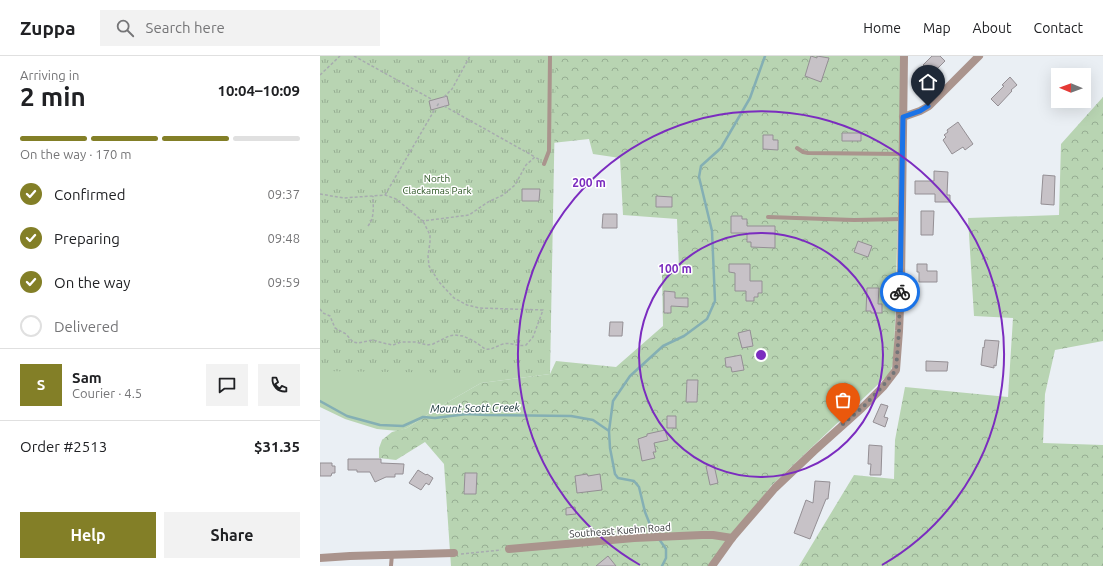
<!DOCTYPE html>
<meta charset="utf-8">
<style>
body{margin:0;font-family:Ubuntu,sans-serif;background:#f2f2f2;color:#202124;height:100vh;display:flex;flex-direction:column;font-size:15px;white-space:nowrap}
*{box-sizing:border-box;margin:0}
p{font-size:13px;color:#757577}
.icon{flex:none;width:22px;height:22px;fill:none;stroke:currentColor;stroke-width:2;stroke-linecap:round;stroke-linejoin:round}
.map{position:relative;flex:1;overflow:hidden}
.drawer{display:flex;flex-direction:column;background:#fff;width:320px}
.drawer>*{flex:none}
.needle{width:26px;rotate:271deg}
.buttons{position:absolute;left:731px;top:12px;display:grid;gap:8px}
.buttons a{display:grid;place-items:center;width:40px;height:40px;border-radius:0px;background:#fff;box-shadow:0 4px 16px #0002;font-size:20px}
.pin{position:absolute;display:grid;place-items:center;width:34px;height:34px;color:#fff;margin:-41px -17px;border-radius:50% 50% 50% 0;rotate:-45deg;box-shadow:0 0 4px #0007}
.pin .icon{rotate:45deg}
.courier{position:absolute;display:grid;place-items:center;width:40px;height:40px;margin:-20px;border:3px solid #1a73e8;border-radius:50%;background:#fff;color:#222;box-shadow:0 1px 5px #0007}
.headline em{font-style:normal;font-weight:700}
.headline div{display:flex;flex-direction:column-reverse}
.headline{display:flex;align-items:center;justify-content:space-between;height:68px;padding:0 20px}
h1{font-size:26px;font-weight:700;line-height:30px}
.bar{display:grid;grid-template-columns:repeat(4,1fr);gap:6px 4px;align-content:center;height:48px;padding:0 20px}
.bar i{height:5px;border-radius:3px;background:#e0e0e0}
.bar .current{background:#837f27}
.bar p{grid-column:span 4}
.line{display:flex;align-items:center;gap:10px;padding:0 20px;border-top:1px solid #e0e0e0}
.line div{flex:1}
.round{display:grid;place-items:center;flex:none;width:42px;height:42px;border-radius:0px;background:#f2f2f2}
ol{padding:0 20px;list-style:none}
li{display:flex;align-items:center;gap:12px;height:44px}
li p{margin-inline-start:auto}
li .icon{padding:4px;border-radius:50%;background:#837f27;color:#fff;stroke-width:4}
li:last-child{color:#757577}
li i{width:22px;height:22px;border:2px solid #e0e0e0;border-radius:50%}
.button{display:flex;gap:8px;margin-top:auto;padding:8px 20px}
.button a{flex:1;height:46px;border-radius:0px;background:#837f27;color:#fff;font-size:16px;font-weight:700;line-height:46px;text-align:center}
.button a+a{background:#f2f2f2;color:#202124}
header{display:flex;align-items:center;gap:24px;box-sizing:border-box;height:56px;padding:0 20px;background:#fff;border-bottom:1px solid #e0e0e0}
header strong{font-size:19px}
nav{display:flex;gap:22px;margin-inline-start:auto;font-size:14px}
.search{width:280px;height:36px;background:#f2f2f2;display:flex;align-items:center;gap:10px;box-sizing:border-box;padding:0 14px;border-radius:0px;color:#757577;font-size:15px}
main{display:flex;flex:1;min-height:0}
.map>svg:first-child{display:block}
.grass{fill:#b8d4b2}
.forest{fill:url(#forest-crowns)}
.park{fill:url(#park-tufts)}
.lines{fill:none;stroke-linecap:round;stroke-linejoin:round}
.stream{stroke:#84afb4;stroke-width:2.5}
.building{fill:#c7c2c7;stroke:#948f94}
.path{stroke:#a7abaf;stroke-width:1.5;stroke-dasharray:3 2;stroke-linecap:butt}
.service{stroke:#aa948d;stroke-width:4}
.minor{stroke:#aa948d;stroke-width:8}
.tertiary{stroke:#aa948d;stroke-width:8}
.done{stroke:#727578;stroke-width:4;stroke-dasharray:0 7.2}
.route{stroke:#1a73e8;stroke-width:5}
.ring{fill:none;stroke:#7b2cbf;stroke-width:2}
.labels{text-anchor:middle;stroke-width:3;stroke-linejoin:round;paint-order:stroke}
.park-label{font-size:10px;fill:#28521f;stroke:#fff}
.street-label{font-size:10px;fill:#323436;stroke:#fff}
.water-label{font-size:11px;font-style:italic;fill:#102f32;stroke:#fff}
.centre{fill:#7b2cbf;stroke:#fff;stroke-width:2}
.ring-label{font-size:12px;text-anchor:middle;font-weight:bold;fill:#7b2cbf;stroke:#fff;stroke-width:3;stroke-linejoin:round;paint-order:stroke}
</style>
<header>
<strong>Zuppa</strong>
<div class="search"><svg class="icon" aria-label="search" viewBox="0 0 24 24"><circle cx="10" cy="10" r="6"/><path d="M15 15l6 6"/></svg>Search here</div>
<nav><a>Home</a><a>Map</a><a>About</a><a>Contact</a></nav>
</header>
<main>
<section class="drawer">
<div class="headline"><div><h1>2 min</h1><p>Arriving in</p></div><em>10:04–10:09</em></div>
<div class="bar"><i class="current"></i><i class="current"></i><i class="current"></i><i></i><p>On the way · 170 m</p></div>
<ol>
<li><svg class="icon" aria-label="check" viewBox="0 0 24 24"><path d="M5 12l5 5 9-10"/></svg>Confirmed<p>09:37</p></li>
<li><svg class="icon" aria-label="check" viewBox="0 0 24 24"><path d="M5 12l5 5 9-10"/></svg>Preparing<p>09:48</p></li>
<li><svg class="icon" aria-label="check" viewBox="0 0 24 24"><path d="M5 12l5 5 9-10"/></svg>On the way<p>09:59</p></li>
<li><i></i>Delivered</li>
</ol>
<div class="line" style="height:72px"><b class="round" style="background:#837f27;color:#fff">S</b><div><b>Sam</b><p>Courier · 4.5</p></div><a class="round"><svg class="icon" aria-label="chat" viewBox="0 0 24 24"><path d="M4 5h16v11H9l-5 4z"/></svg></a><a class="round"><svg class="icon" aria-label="phone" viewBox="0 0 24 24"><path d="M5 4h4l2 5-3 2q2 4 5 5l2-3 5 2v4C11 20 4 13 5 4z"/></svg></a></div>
<div class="line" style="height:52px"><div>Order #2513</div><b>$31.35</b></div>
<div class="button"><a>Help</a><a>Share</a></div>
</section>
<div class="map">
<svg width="783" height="510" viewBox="0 0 783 510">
<defs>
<pattern id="forest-crowns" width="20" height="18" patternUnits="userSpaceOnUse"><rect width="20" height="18" fill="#b8d4b2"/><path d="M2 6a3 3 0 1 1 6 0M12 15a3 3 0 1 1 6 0" fill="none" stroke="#96ad92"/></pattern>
<pattern id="park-tufts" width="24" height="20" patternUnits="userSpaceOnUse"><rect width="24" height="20" fill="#b8d4b2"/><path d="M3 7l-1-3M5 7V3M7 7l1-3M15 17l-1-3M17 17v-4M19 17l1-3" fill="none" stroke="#96ad92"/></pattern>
</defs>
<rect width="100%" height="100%" fill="#eaeff4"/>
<path class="grass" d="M0,259l230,59 -69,9 -40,23 -34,22 -9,3 -21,-2 -32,-10 -25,-12z"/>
<path class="forest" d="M234,0h348l-8,304 -4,13 -119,113 -60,80h-260l-7,-102 -19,-22 -29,18 -17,-2v-10l3,-8 10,-8 15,-4 34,-22 40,-23 69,-9 6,-13 60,6 47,-41 -1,-53 17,-5 -2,-49 -54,-4 -3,-57 -27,-4 -4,-15 -37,4z
M783,41v244l-48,9 -10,44 -2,49 60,2v121h-304l55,-91 40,4 1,-39 10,-53 103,10 5,-79 -39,-2 -6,-98 91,-3 2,-71z"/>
<path class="park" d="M0,0h236l-6,318 -230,-3z"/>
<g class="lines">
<path class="stream" d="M0,345l27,15 33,9 23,1 20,-9 12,1 32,-4 19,1 85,1 22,4 16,11
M335,480l-2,-4 -8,-20 -6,-25 -5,-6 -16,-3 -3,-4 -5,-26 -1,-17 4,-30 17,-25 33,-30 21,-10 23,-17 8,-18 -3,-70 -13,-54 2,-11 20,-18 29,-50 15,-42
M339,483l7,10v9l-4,8"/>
</g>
<path class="building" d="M491,0l6,2v-2l12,2 -8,24 -16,-6z
M612,0h8l5,5 -13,13 -9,-9z
M690,21l7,8 -6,5 1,1 -14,15 -7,-7 13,-13 -2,-1z
M127,40l2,9 -18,5 -2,-9z
M638,66l15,22 -8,6 -2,-3 -11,7 -9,-14 3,-3 -2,-2 4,-3 -1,-2z
M522,77h19v8h-19z
M443,79h10v5h5v10l-15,-1z
M614,115l14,1 -1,23h3v7h-15v-8h-20v-13h19z
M723,119l12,1 -1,29 -13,-1z
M202,133h18l-1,12h-17z
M336,140l16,1v10h-16z
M601,155h13l-1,24h-12z
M283,158h14v14h-15z
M411,160h11v3h5v7h28v22l-24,-1v-5h-4v-9h-16z
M538,185l14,5 -4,11 -14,-5z
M409,208h21v17h12v12h-4v4h-4v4h-8v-10h-11v-18l-6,-1z
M597,208h10v7h10v11h-18v-10h-2z
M547,232h12l-1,16h4v9h-11v-2h-5z
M344,235l11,1v6h13v9l-17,-1v7h-7z
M290,266h13l-1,14h-13z
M430,274l3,16 -11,2 -4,-15z
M665,284l14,1 -3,25 -2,-1v3l-13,-3 2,-18 1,1z
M421,299l3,15 -12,2 -1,-5h-5l-1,-9z
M606,305l22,1 -1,9h-21z
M367,324h11l-1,22h-11z
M561,348l7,2 -4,11 4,1 -3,9 -12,-5z
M347,360h9v12h-9z
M345,374l3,10 -14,3 2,9h-3l2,6 -13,3 -4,-22 9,-3v-2z
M549,389l13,1 -1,29h-11l1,-11h-3z
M28,403h33v4l23,1 -1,10h-8v3h-9l-11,5 -5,-10h-13v-2h-9z
M0,407h12v3h3v7h-3l-1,3h-11z
M394,409l4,18 -8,2 -4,-19z
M98,414l8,5 1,-1 6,4 -4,7 -3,-2 -5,7 -12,-7z
M145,417h12l-1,21h-12z
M267,418l1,2 12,-2 2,16 -25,3 -2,-17z
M495,425l15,1 -2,17h-2l-16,40 -16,-6 12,-33 7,3z
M255,451l1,7 -10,1v-7z
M288,500l8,10h-20z"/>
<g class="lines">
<path class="path" d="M34,0l79,44
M0,19l20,-19
M124,41l8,-8 18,-33
M117,50l2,-3
M124,50l91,51
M0,138l24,4 41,-3 11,4 27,22 46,-6 19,-13 15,-7 12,-10 11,-20 9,-8 5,3
M65,139l50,-86
M48,170c7,-9 5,-19 5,-30
M0,253l3,4 7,3 5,12 11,6 7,8 5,1 15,-3 10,3 10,2 8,-3h15l11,3 6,-1 16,-8 6,-1 8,1 11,5 11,8c8,1 11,-3 18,-5 8,-2 15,3 23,1l7,-8 10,-27 -64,-2 -12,-3 -13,-7 -15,-16 -10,-16 -1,-10 2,-14v-7l-7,-14
M141,498l40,-4"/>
<path class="service" d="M477,92l6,4 5,1 94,1
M224,108l5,-13 1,-95
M448,161l86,3 48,-1
M71,510l1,-12"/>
<path class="minor" d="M583,61l17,-6 9,-5 50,-50
M189,493l125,-11 68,-3h11l19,3
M0,502l30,-2 104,-3"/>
<path class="tertiary" d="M392,510l20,-28 43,-50 39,-37 48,-43 21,-21 13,-17 3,-39 2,-47 3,-228"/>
</g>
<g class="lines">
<path class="done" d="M523,368l19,-16 20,-21 14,-17 3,-39 1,-39"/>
<path class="route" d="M580,236l3,-175 17,-6 8,-5"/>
</g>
<g class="ring">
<circle cx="441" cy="299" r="122"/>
<path d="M320 509A243 243 0 1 1 562 509"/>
</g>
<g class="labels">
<g class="park-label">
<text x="117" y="126">North<tspan x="117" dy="12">Clackamas Park</tspan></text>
</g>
<g class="street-label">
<text transform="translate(300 474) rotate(-4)" y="4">Southeast Kuehn Road</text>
</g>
<g class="water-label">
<text transform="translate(155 352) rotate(-1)" y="4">Mount Scott Creek</text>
</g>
</g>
<circle cx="441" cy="299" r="6" class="centre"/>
<g class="ring-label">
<text x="269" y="131">200 m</text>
<text x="355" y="217">100 m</text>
</g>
</svg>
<div class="buttons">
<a><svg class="needle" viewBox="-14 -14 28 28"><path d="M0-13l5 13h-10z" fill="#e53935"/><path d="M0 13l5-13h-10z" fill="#757577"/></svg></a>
</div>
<div class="pin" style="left:523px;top:368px;background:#ea580c"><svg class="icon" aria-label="bag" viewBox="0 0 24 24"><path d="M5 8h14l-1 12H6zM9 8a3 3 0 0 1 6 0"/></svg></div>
<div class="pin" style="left:608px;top:50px;background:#1f2937"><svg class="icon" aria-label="home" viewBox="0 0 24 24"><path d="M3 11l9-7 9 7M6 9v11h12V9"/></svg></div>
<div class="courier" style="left:580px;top:236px"><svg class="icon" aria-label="bike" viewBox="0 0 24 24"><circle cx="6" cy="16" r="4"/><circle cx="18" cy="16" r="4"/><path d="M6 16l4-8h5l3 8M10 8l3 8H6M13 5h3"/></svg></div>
</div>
</main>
